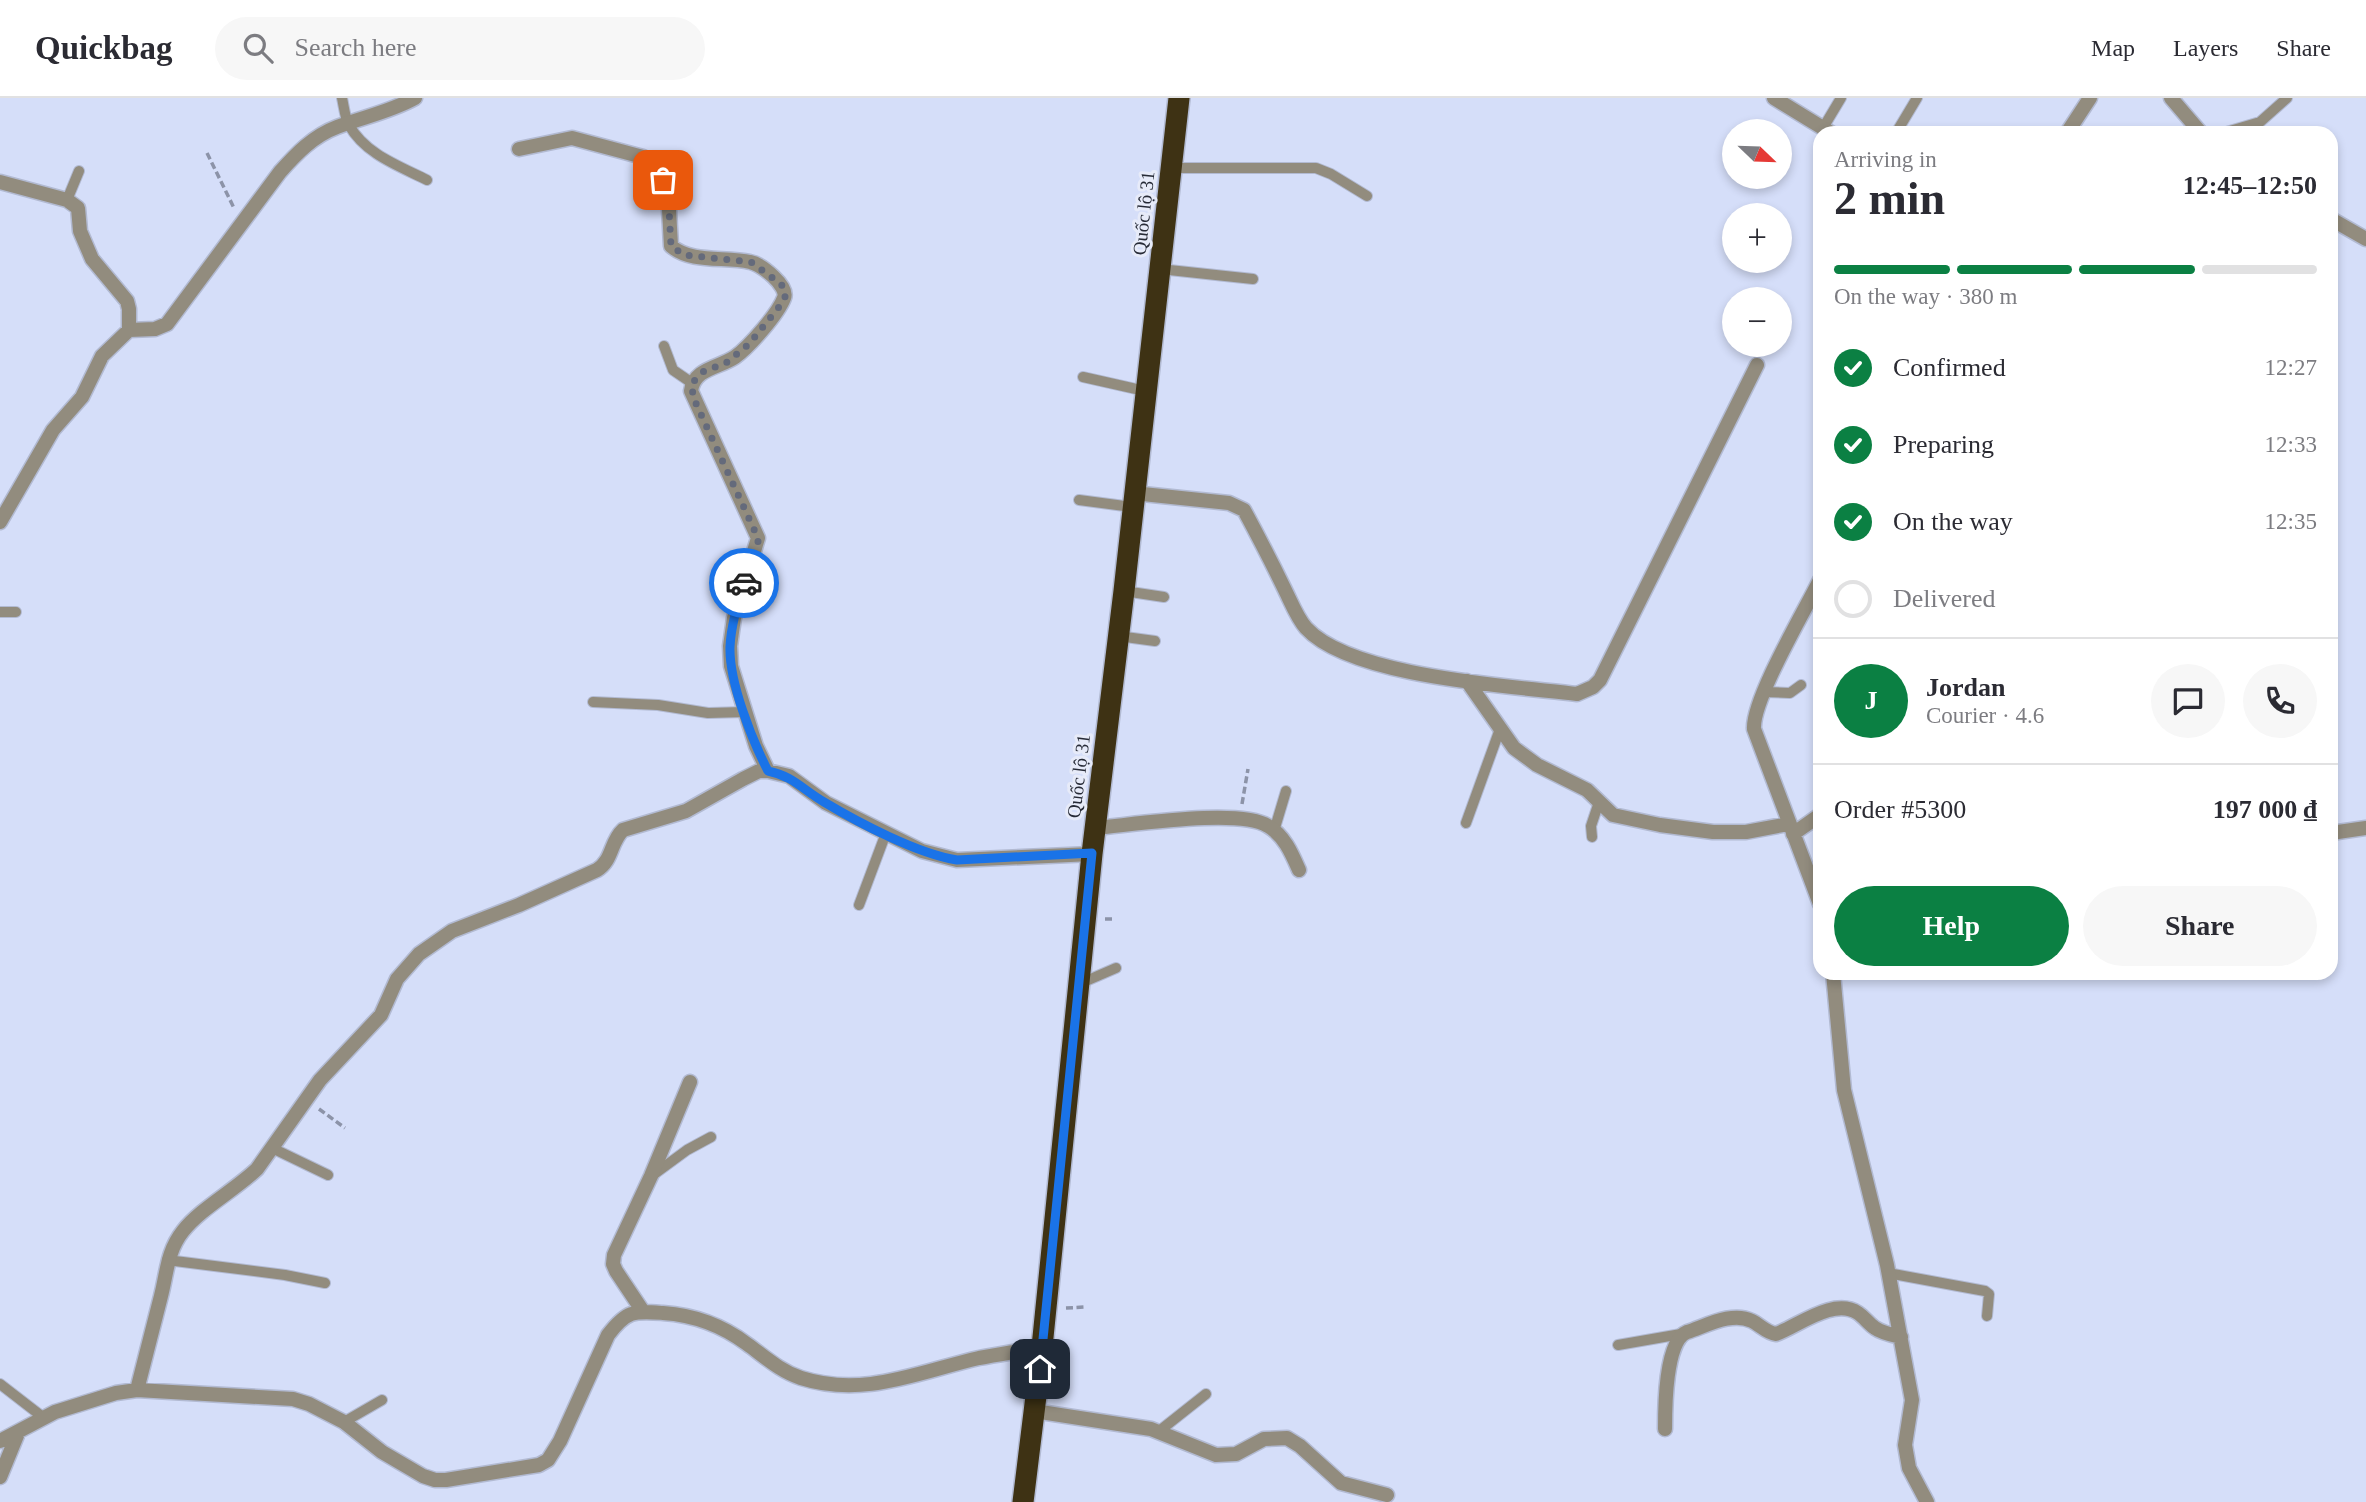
<!DOCTYPE html>
<meta charset="utf-8">
<style>
body{margin:0;font-family:Georgia,serif;background:#f7f7f7;color:#2b2b33;height:100vh;display:flex;flex-direction:column;font-size:26px;white-space:nowrap}
*{box-sizing:border-box;margin:0}
p{font-size:23px;color:#7c7c81}
.icon{flex:none;width:38px;height:38px;fill:none;stroke:currentColor;stroke-width:2;stroke-linecap:round;stroke-linejoin:round}
.map{position:relative;flex:1;overflow:hidden}
.drawer{position:absolute;left:1813px;top:28px;width:525px;height:854px;display:flex;flex-direction:column;background:#fff;border-radius:21px;box-shadow:0 4px 10px #0003}
.drawer>*{flex:none}
.needle{width:46px;rotate:113deg}
.buttons{position:absolute;left:1722px;top:21px;display:grid;gap:14px}
.buttons a{display:grid;place-items:center;width:70px;height:70px;border-radius:50%;background:#fff;box-shadow:0 4px 10px #0003;font-size:35px}
.pin{position:absolute;display:grid;place-items:center;width:60px;height:60px;color:#fff;margin:-30px;border-radius:14px;box-shadow:0 4px 10px #0006}
.courier{position:absolute;display:grid;place-items:center;width:70px;height:70px;margin:-35px;border:5px solid #1a73e8;border-radius:50%;background:#fff;color:#222;box-shadow:0 2px 9px #0007}
.overview em{font-style:normal;font-weight:800}
.overview div{display:flex;flex-direction:column-reverse}
.overview{display:flex;align-items:center;justify-content:space-between;height:119px;padding:0 21px}
h1{font-size:46px;font-weight:800;line-height:52px}
.bar{display:grid;grid-template-columns:repeat(4,1fr);gap:10px 7px;align-content:center;height:84px;padding:0 21px}
.bar i{height:9px;border-radius:5px;background:#e1e1e2}
.bar .selected{background:#0b8043}
.bar p{grid-column:span 4}
.line{display:flex;align-items:center;gap:18px;padding:0 21px;border-top:2px solid #e1e1e2}
.line div{flex:1}
.round{display:grid;place-items:center;flex:none;width:74px;height:74px;border-radius:37px;background:#f7f7f7}
ol{padding:0 21px;list-style:none}
li{display:flex;align-items:center;gap:21px;height:77px}
li p{margin-inline-start:auto}
li .icon{padding:7px;border-radius:50%;background:#0b8043;color:#fff;stroke-width:4}
li:last-child{color:#7c7c81}
li i{width:38px;height:38px;border:4px solid #e1e1e2;border-radius:50%}
.primary-button{display:flex;gap:14px;margin-top:auto;padding:14px 21px}
.primary-button a{flex:1;height:80px;border-radius:42px;background:#0b8043;color:#fff;font-size:28px;font-weight:800;line-height:80px;text-align:center}
.primary-button a+a{background:#f7f7f7;color:#2b2b33}
header{display:flex;align-items:center;gap:42px;box-sizing:border-box;height:98px;padding:0 35px;background:#fff;border-bottom:2px solid #e1e1e2}
header strong{font-size:33px}
nav{display:flex;gap:38px;margin-inline-start:auto;font-size:24px}
.search{width:490px;height:63px;background:#f7f7f7;display:flex;align-items:center;gap:18px;box-sizing:border-box;padding:0 24px;border-radius:38px;color:#7c7c81;font-size:26px}
.map>svg:first-child{display:block}
.lines{fill:none;stroke-linecap:round;stroke-linejoin:round}
.lane-casing{stroke:#b2bad2;stroke-width:12}
.street-casing{stroke:#b2bad2;stroke-width:17}
.highway-casing{stroke:#b2bad2;stroke-width:24}
.path{stroke:#8c93a8;stroke-width:3.5;stroke-dasharray:7 3.5;stroke-linecap:butt}
.lane{stroke:#928c7e;stroke-width:10}
.street{stroke:#928c7e;stroke-width:14}
.highway{stroke:#3e3214;stroke-width:21}
.done{stroke:#646a7b;stroke-width:7;stroke-dasharray:0 12.6}
.route{stroke:#1a73e8;stroke-width:9}
.labels{text-anchor:middle;stroke-width:6;stroke-linejoin:round;paint-order:stroke}
.street-label{font-size:19px;fill:#272b37;stroke:#e7ebf9}
</style>
<header>
<strong>Quickbag</strong>
<div class="search"><svg class="icon" aria-label="search" viewBox="0 0 24 24"><circle cx="10" cy="10" r="6"/><path d="M15 15l6 6"/></svg>Search here</div>
<nav><a>Map</a><a>Layers</a><a>Share</a></nav>
</header>
<div class="map">
<svg width="2366" height="1404" viewBox="0 0 2366 1404">
<rect width="100%" height="100%" fill="#d5def9"/>
<g class="lines">
<g class="lane-casing">
<path id="lane" d="M342,0c2,9 3,20 7,27 16,29 50,41 78,55
M1823,30l18,-30
M1896,35l21,-35
M2223,35l37,-11 27,-24
M1171,70h145l15,6 36,22
M67,102l12,-29
M1160,171l93,10
M664,248l9,24 19,13
M1083,279l62,14
M1079,402l53,7
M1124,493l40,6
M0,514h16
M1118,538l37,5
M1764,594l26,1 11,-8
M593,604l65,3 50,8 37,-1
M1466,725l34,-94
M1274,733l12,-40
M1592,739l-1,-11 8,-24
M859,807l27,-72
M1079,886l37,-16
M272,1050l56,27
M653,1077l34,-25 24,-13
M167,1162l118,15 40,8
M1888,1175l97,18 4,3 -2,22
M1618,1247l63,-11
M0,1286l44,34
M344,1324l38,-22
M1158,1334l48,-38"/>
</g>
<g class="street-casing">
<path id="street" d="M1774,0l57,35
M2171,0l30,35
M2067,35l23,-35
M519,51l53,-11 71,19 12,11 13,23 3,55c21,18 54,10 79,16 11,2 39,24 34,36 -6,16 -35,49 -49,59 -16,11 -41,11 -44,34l67,147 -24,80 -4,28 1,20 25,80 12,25
M0,84l67,18 11,8 2,23 12,28 35,42 2,8v21
M2331,121l35,20
M1133,395l96,10 15,7c14,26 28,53 41,80 6,12 12,28 21,38 45,49 204,58 271,66l16,-7 7,-7 157,-315
M0,424l53,-92 29,-33 20,-41 27,-26 26,-1 12,-5 113,-152c16,-18 33,-36 57,-45 26,-10 53,-15 78,-29
M1820,482c-15,30 -68,120 -66,149l66,175
M1467,583l47,67 23,17 50,25 26,25 47,10 53,7h33l42,-8
M1095,730c37,-3 144,-20 173,-2 16,9 24,28 31,44
M2331,735l35,-5
M1793,736l27,-19
M1833,875l11,117 43,175 25,135 -7,45 4,23 18,34
M642,1212l-26,-39 -3,-7 1,-9 37,-79 39,-94
M137,1292c8,-31 16,-63 24,-94 6,-23 6,-45 22,-65 17,-22 52,-41 74,-62l63,-89 61,-65 16,-36 22,-25 33,-23 67,-26 78,-35c16,-10 13,-28 26,-40l63,-19 57,-32 16,-8h9l21,5 37,27 96,48 35,9 135,-6
M1034,1313l117,18 65,26 20,-1 28,-15 23,-1 13,8 41,37 46,12
M1665,1331c0,-20 0,-88 22,-97 19,-6 45,-21 65,-11 8,4 15,12 24,13 22,-8 58,-37 82,-21 6,4 11,11 17,15 7,5 17,7 26,9
M0,1343l55,-29 61,-19 21,-3 156,9 16,5 35,18 38,30 41,24 12,4h11l93,-15 9,-5 12,-19 48,-106c19,-25 26,-24 55,-22 30,2 60,13 84,31 18,13 33,27 54,34 63,20 117,-6 178,-20 21,-4 42,-7 63,-11
M0,1379l18,-44"/>
</g>
<g class="highway-casing">
<path id="highway" d="M1023,1404l19,-155 50,-493 32,-263 55,-493"/>
</g>
<path class="path" d="M207,55l27,55
M1242,706l6,-35
M1105,821h8
M319,1011l26,19
M1066,1210l19,-1"/>
<use href="#lane" class="lane"/>
<use href="#street" class="street"/>
<use href="#highway" class="highway"/>
</g>
<g class="lines">
<path class="done" d="M663,82l5,11 3,55 13,9 67,7 30,22 4,6v7l-6,10 -30,37 -23,19 -22,8 -12,12 1,14 65,141v4l-14,41"/>
<path class="route" d="M744,485c-6,20 -13,42 -14,64 -1,35 22,93 38,124 25,5 35,19 56,31 35,21 94,52 133,58l135,-7 -52,516"/>
</g>
<g class="labels">
<g class="street-label">
<text transform="translate(1143 115) rotate(-84)" y="7">Quốc lộ 31</text>
<text transform="translate(1078 678) rotate(-83)" y="7">Quốc lộ 31</text>
</g>
</g>
</svg>
<div class="buttons">
<a><svg class="needle" viewBox="-14 -14 28 28"><path d="M0-13l5 13h-10z" fill="#e53935"/><path d="M0 13l5-13h-10z" fill="#7c7c81"/></svg></a>
<a>+</a>
<a>−</a>
</div>
<div class="pin" style="left:663px;top:82px;background:#ea580c"><svg class="icon" aria-label="bag" viewBox="0 0 24 24"><path d="M5 8h14l-1 12H6zM9 8a3 3 0 0 1 6 0"/></svg></div>
<div class="pin" style="left:1040px;top:1271px;background:#1f2937"><svg class="icon" aria-label="home" viewBox="0 0 24 24"><path d="M3 11l9-7 9 7M6 9v11h12V9"/></svg></div>
<div class="courier" style="left:744px;top:485px"><svg class="icon" aria-label="car" viewBox="0 0 24 24"><path d="M5 17H2v-5l4-1 3-4h7l3 4 3 1v5h-3M9 17h6M6 11h13"/><circle cx="7" cy="17" r="2"/><circle cx="17" cy="17" r="2"/></svg></div>
<section class="drawer">
<div class="overview"><div><h1>2 min</h1><p>Arriving in</p></div><em>12:45–12:50</em></div>
<div class="bar"><i class="selected"></i><i class="selected"></i><i class="selected"></i><i></i><p>On the way · 380 m</p></div>
<ol>
<li><svg class="icon" aria-label="check" viewBox="0 0 24 24"><path d="M5 12l5 5 9-10"/></svg>Confirmed<p>12:27</p></li>
<li><svg class="icon" aria-label="check" viewBox="0 0 24 24"><path d="M5 12l5 5 9-10"/></svg>Preparing<p>12:33</p></li>
<li><svg class="icon" aria-label="check" viewBox="0 0 24 24"><path d="M5 12l5 5 9-10"/></svg>On the way<p>12:35</p></li>
<li><i></i>Delivered</li>
</ol>
<div class="line" style="height:126px"><b class="round" style="background:#0b8043;color:#fff">J</b><div><b>Jordan</b><p>Courier · 4.6</p></div><a class="round"><svg class="icon" aria-label="chat" viewBox="0 0 24 24"><path d="M4 5h16v11H9l-5 4z"/></svg></a><a class="round"><svg class="icon" aria-label="phone" viewBox="0 0 24 24"><path d="M5 4h4l2 5-3 2q2 4 5 5l2-3 5 2v4C11 20 4 13 5 4z"/></svg></a></div>
<div class="line" style="height:91px"><div>Order #5300</div><b>197 000 ₫</b></div>
<div class="primary-button"><a>Help</a><a>Share</a></div>
</section>
</div>
